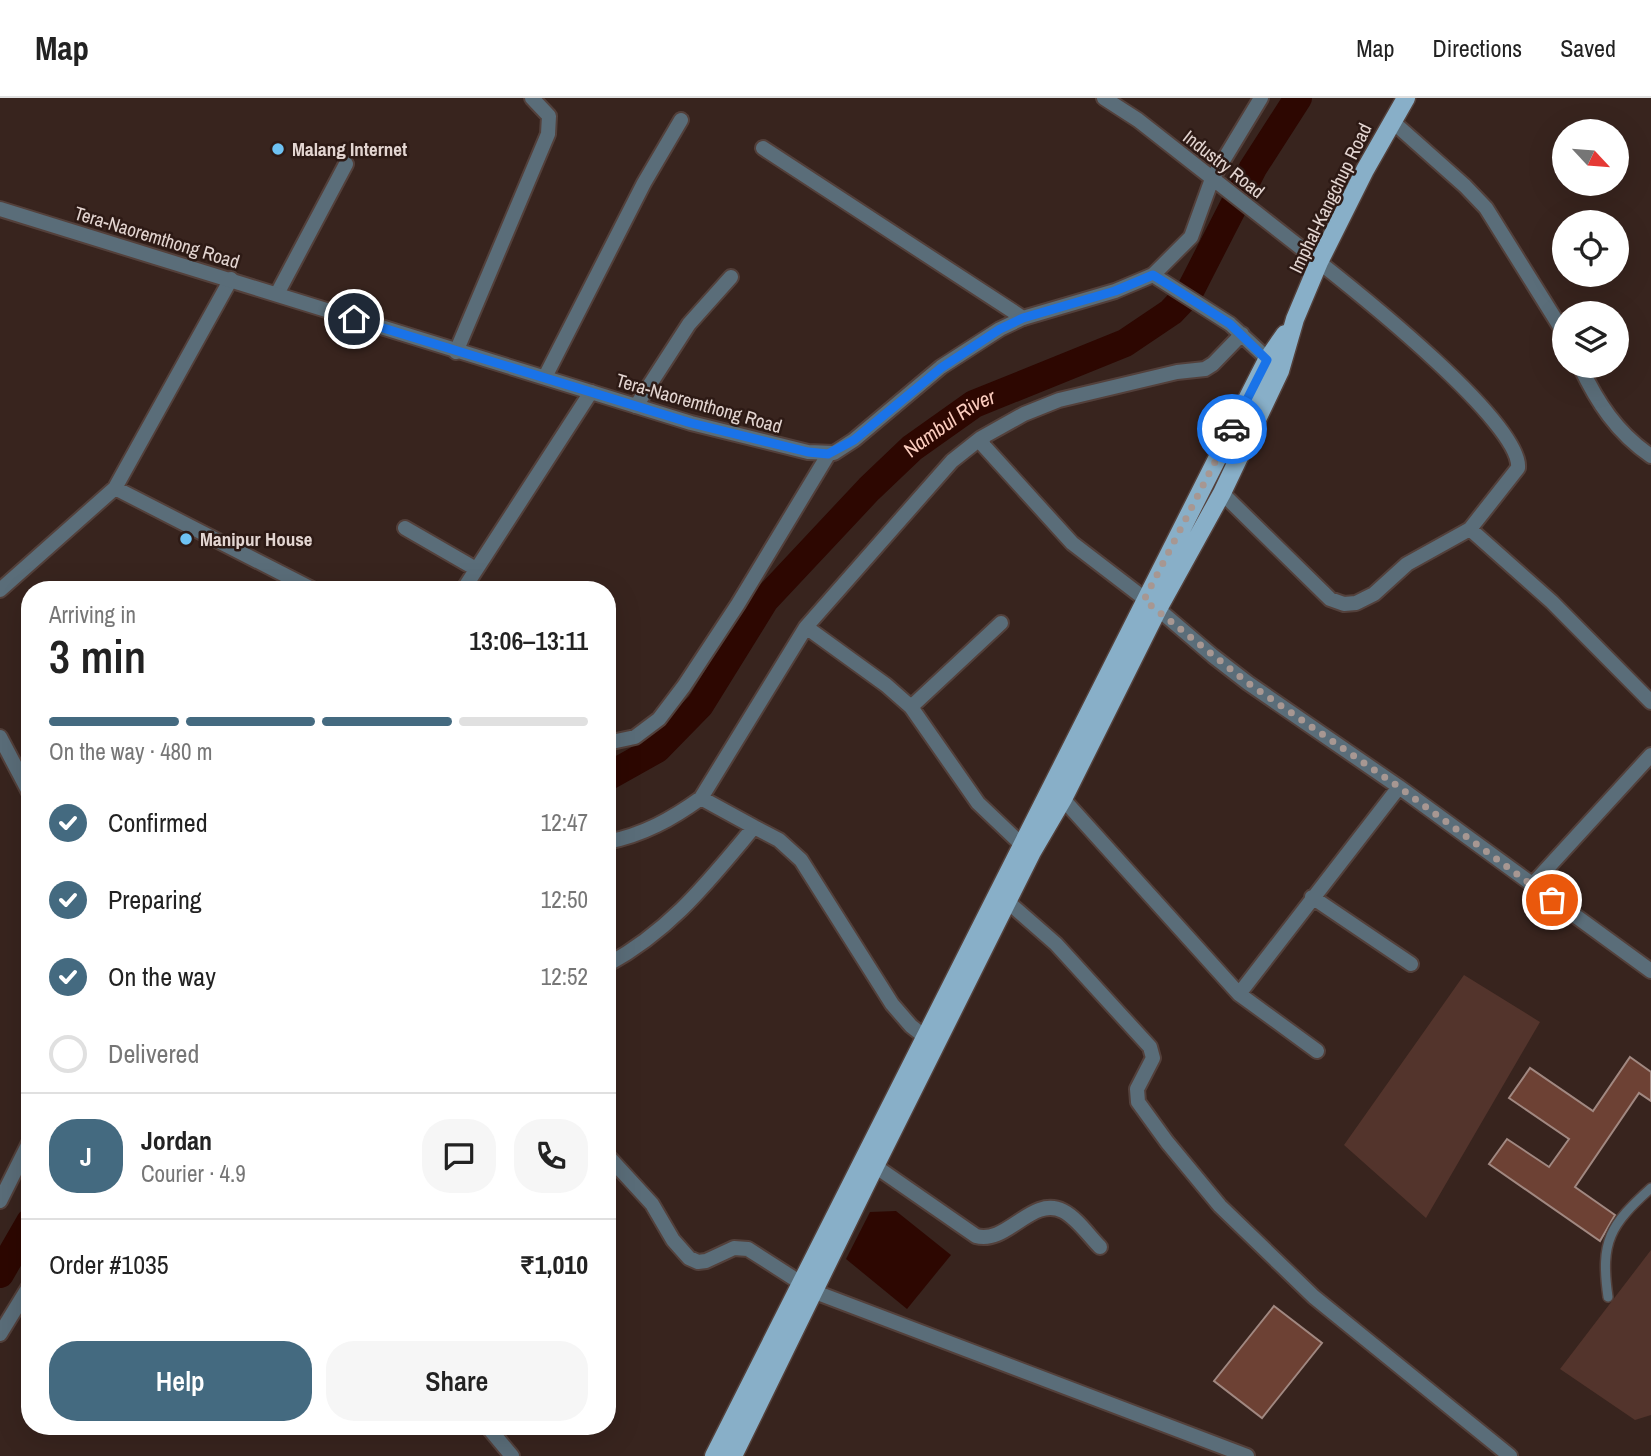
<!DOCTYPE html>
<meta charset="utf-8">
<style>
body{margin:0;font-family:"Archivo Narrow",sans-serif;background:#f6f6f6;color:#222;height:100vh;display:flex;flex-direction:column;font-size:26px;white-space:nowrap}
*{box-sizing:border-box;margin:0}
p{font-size:23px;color:#767676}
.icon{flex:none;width:38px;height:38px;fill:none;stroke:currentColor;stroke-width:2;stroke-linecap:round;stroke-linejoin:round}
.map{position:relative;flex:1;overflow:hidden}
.side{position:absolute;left:21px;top:483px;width:595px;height:854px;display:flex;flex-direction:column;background:#fff;border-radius:28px;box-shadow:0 7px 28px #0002}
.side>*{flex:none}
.needle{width:46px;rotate:116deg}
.buttons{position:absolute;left:1552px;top:21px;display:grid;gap:14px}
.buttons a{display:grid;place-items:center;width:77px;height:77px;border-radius:50%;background:#fff;box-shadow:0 7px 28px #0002;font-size:35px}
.pin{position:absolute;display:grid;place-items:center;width:60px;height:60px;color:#fff;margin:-30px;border:4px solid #fff;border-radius:50%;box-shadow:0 2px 7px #0007}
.courier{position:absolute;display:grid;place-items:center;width:70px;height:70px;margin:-35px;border:5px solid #1a73e8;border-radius:50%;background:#fff;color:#222;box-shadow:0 2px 9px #0007}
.summary em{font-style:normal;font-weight:600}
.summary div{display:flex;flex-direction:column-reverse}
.summary{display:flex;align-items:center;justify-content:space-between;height:119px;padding:0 28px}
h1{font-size:46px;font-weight:600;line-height:52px}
.bar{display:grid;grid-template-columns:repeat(4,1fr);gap:10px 7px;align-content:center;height:84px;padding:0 28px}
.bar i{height:9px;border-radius:5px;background:#e0e0e0}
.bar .on{background:#446a80}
.bar p{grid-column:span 4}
.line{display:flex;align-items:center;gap:18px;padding:0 28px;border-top:2px solid #e0e0e0}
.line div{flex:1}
.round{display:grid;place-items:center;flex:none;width:74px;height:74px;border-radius:28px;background:#f6f6f6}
ol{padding:0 28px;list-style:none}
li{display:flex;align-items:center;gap:21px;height:77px}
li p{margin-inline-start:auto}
li .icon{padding:7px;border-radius:50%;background:#446a80;color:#fff;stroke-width:4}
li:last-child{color:#767676}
li i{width:38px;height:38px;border:4px solid #e0e0e0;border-radius:50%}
.button{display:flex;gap:14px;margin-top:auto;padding:14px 28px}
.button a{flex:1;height:80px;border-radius:28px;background:#446a80;color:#fff;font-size:28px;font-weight:600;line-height:80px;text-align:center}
.button a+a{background:#f6f6f6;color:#222}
header{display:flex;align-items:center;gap:42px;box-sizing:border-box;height:98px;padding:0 35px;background:#fff;border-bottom:2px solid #e0e0e0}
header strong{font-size:33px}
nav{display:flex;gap:38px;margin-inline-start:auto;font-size:24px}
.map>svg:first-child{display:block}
.green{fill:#53342c}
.water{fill:#2d0701}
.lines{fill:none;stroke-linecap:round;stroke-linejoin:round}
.river{stroke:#2d0701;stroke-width:28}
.building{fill:#6d4134;stroke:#a18881;stroke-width:2}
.service-casing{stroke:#53403b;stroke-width:12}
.minor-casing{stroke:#53403b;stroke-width:18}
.tertiary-casing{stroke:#53403b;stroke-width:18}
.primary-casing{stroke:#53403b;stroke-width:21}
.service{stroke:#5a6d79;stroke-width:9}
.minor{stroke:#5a6d79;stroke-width:14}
.tertiary{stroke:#5a6d79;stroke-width:14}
.primary{stroke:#88afc8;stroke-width:18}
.done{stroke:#a79792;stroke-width:7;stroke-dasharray:0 12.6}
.route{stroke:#1a73e8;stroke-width:9}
.poi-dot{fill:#6ec2f3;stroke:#2d1a15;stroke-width:2.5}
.labels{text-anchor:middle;stroke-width:5;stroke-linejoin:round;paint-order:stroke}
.poi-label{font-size:19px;font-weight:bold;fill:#e3d5d1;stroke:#2d1a15;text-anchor:start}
.street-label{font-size:19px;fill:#e3d5d1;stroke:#2d1a15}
.water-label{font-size:21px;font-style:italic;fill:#fbccbe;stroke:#2d1a15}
</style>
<header>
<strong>Map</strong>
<nav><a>Map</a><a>Directions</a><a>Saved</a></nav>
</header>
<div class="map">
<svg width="1651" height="1358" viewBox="0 0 1651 1358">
<rect width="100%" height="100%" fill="#38241e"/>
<path class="green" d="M1464,877l76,47 -114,196 -82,-73z
M1651,1152v165l-16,5 -75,-51z"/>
<path class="water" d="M896,1113l55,44 -44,54 -61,-50 24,-47z"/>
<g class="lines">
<g class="river">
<path id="s1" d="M607,679l50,-28 43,-44 65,-105 104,-111 43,-41 62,-44 151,-61 46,-31 18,-19 64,-125 45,-70"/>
<path d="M0,1176l30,-52"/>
</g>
</g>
<path class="building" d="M1630,959l21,15v29l-12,-8 -64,94 40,28 -15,26 -111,-77 18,-25 42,28 20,-28 -60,-41 21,-30 63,43z
M1274,1208l48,37 -60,75 -48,-37z"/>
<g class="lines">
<g class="service-casing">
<path id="service" d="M1608,1199c-8,-56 2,-72 43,-109"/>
</g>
<g class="minor-casing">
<path id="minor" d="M1392,23l73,65 21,22 78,125
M763,50l260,170
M1153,177l77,49 44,41
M277,196l69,-130
M1242,236l-29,30 -8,5 -28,3 -118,28 -35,14 -43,24 3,8 88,97 86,66 55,47 35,27 151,104 252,184
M456,254l92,-218 1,-18 -17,-18
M1580,268c17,36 37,67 71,90
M545,279l99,-194 37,-63
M636,308l53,-82 42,-47
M115,390l199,102
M1222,395l108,106 14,5 12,-1 18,-9 33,-30 63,-35 48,-61c5,-44 -161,-176 -199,-206
M405,430l71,41
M1470,431l82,73 99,100
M0,492l115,-102 116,-209
M463,492l128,-198
M806,529l80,58 25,22 67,96 43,41
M911,609l90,-84
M0,639l30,57
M607,645l28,-6 24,-18 25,-33 54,-82 90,-149
M701,700l105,-171 146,-166 29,-23
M1063,701l176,195 78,57
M607,744c36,-7 65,-23 94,-44l53,29
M1532,787l119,-130
M1000,797l56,49 94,103 3,11 -16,31 1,13 29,40 53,64 94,91 196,159
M1312,799l99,67
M607,867c65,-36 100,-82 147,-138l25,13 22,20 91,144 19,22 19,15
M1239,896l160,-207
M607,1057l45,49 21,36 16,18 9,4 8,-1 28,-13 14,1 67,43 432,164
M875,1068l101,70c31,9 56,-41 87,-25 14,7 26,25 37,36
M0,1103l30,-60
M0,1236l30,-49
M487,1328l25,30"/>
</g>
<g class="tertiary-casing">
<path id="tertiary" d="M1104,0l34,22 181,142
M0,111l691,214 117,29 26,1 20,-13 87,-73 59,-38 23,-11 92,-27 38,-16 38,-38 21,-58 49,-81"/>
</g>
<g class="primary-casing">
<path id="primary" d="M714,1358c183,-367 367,-732 553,-1096l18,-26
M733,1358l142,-290 157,-314 31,-53 95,-190 64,-116 58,-122 15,-52 24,-57 46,-92 41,-72"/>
</g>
<use href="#service" class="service"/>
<use href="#minor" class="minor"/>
<use href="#tertiary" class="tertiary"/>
<use href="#primary" class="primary"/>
</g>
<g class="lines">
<path class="done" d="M1232,331l-88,171 104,83 151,104 153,113"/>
<path class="route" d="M354,221l337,104 117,29 20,2 26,-14 87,-72 59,-39 23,-11 92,-27 38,-16 77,49 37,36 -35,69"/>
</g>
<g class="poi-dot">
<circle cx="278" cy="51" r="7"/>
<circle cx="186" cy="441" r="7"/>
</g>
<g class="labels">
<g class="poi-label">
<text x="292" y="58">Malang Internet</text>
<text x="200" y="448">Manipur House</text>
</g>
<g class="street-label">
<text transform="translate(1224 66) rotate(38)" y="7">Industry Road</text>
<text transform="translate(1330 100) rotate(-64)" y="7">Imphal-Kangchup Road</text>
<text transform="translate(157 139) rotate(17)" y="7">Tera-Naoremthong Road</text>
<text transform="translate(699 305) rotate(16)" y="7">Tera-Naoremthong Road</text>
</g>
<g class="water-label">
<text dy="7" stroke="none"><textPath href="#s1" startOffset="499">Nambul River</textPath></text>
</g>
</g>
</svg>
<div class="buttons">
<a><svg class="needle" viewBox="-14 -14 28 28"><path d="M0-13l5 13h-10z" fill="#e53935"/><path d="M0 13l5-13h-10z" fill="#767676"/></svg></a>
<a><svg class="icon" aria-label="locate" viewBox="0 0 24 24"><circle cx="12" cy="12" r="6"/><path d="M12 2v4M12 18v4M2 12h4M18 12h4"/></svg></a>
<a><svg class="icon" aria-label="layers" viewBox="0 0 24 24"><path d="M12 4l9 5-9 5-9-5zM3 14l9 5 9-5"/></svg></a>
</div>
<div class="pin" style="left:1552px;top:802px;background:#ea580c"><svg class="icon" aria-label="bag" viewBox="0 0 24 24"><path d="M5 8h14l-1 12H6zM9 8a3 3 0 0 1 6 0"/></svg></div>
<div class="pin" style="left:354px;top:221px;background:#1f2937"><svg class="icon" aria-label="home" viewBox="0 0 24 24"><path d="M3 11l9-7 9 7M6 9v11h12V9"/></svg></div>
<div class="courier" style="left:1232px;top:331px"><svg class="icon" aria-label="car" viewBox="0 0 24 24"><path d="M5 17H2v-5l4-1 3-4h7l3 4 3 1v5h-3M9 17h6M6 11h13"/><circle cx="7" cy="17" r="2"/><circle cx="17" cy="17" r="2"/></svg></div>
<section class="side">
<div class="summary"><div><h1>3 min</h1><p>Arriving in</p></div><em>13:06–13:11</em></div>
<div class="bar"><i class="on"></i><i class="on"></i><i class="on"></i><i></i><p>On the way · 480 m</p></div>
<ol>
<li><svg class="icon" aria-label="check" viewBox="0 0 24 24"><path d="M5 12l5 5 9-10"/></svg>Confirmed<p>12:47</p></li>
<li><svg class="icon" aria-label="check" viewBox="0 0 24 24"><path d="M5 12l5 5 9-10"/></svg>Preparing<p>12:50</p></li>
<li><svg class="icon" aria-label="check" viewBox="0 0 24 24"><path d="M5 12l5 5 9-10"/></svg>On the way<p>12:52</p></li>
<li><i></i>Delivered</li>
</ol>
<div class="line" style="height:126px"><b class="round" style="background:#446a80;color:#fff">J</b><div><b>Jordan</b><p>Courier · 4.9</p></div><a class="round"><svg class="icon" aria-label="chat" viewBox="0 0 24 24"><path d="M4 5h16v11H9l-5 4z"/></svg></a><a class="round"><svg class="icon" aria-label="phone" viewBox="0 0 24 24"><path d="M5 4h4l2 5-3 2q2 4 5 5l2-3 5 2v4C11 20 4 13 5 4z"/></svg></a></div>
<div class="line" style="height:91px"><div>Order #1035</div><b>₹1,010</b></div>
<div class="button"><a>Help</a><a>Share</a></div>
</section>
</div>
